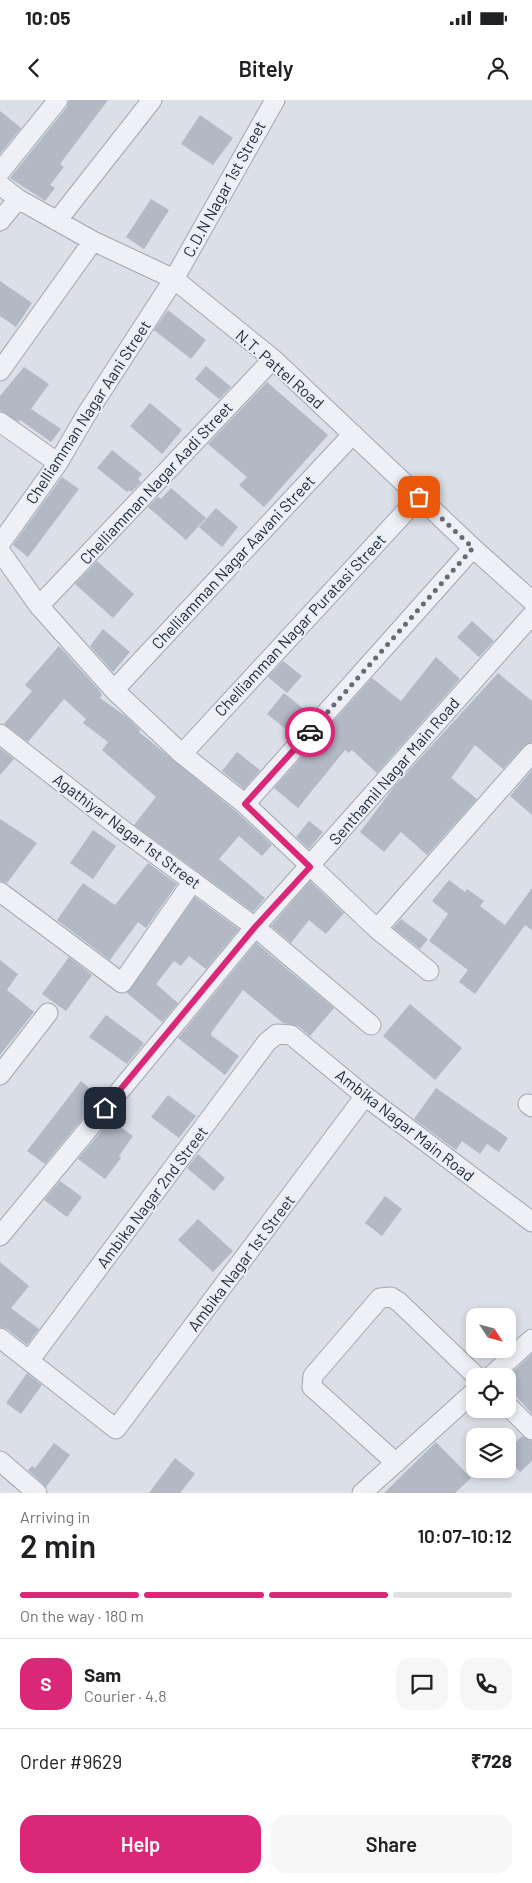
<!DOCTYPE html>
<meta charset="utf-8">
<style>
body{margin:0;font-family:Barlow,sans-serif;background:#f6f6f6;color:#202124;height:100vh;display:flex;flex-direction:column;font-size:19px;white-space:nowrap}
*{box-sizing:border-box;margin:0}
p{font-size:16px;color:#757577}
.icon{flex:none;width:28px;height:28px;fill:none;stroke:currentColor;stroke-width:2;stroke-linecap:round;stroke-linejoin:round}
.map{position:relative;height:1393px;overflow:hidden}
.details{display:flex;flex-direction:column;background:#fff;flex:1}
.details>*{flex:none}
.needle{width:32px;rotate:126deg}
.fabs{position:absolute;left:466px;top:1208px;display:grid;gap:10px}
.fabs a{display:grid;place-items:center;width:50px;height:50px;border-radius:10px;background:#fff;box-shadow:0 2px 8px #0003;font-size:25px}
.pin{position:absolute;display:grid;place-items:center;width:42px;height:42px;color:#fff;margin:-21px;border-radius:10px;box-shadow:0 2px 8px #0006}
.courier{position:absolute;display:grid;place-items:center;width:50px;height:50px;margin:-25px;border:4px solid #db2777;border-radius:50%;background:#fff;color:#222;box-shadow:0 1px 6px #0007}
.head em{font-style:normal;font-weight:600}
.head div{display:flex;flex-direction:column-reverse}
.head{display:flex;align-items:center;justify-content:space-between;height:85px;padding:0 20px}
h1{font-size:32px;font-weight:600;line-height:38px}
.bar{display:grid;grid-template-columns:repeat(4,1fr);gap:8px 5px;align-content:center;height:60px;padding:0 20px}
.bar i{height:6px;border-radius:4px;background:#e0e0e0}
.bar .active{background:#db2777}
.bar p{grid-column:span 4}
.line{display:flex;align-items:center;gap:12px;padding:0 20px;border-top:1px solid #e0e0e0}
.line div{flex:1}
.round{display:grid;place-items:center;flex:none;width:52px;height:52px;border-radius:15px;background:#f6f6f6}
.cta{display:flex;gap:10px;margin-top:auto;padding:10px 20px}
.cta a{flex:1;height:58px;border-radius:15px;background:#db2777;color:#fff;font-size:20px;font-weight:600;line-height:58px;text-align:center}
.cta a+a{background:#f6f6f6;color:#202124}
.status{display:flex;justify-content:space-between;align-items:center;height:35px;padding:0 25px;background:#fff;direction:ltr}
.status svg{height:14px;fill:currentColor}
header{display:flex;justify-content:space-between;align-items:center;height:65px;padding:0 20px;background:#fff;font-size:22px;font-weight:600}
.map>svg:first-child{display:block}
.building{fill:#b2b8c4}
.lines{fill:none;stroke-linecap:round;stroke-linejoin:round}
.minor-casing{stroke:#a0a6b1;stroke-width:21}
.minor{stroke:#eef0f5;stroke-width:19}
.done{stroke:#646b79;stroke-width:5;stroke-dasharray:0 9}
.route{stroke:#db2777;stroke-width:6}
.labels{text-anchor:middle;stroke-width:4;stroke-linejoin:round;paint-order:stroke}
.street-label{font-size:16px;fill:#242c3e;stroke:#eaeef5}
</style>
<div class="status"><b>10:05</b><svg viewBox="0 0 49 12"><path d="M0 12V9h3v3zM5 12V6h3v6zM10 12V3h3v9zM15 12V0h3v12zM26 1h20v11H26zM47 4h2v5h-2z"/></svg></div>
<header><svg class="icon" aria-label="back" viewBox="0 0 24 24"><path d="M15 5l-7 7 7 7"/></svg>Bitely<svg class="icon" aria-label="person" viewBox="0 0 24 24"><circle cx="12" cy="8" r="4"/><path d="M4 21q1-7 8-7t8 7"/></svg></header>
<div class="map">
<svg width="532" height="1393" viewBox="0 0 532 1393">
<rect width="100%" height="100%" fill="#dbdfe7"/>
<path class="building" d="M69,0h39l-48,64 4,3 -14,18 5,3 -10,13 -35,-23 57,-71z
M0,11l21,17 -21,26z
M200,15l33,23 -20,27 -32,-21z
M151,99l18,11 -25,39 -18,-12z
M0,181l32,22 -16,24 -16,-11z
M168,210l38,30 -15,19 -37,-29z
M206,266l25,21 -12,12 -24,-20z
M24,267l25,17 -18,25 30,20 -10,13 -31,-22 -1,2 -19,-11v-15z
M267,282l61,53 -64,72 -25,-22 8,-8 -39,-33z
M150,303l32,27 -20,24 -32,-28z
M112,350l30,24 -4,5 3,3 -10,10 -2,-2 -2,2 -30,-24z
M62,377l17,12 -51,68 -15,-12z
M171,388l35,30 -20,22 -38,-33 10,-10 3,2z
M216,408l22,19 -16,20 -23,-20z
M97,461l37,33 -21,24 -38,-34z
M472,521l22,20 -15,16 -22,-20z
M103,529l27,23 -17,20 -23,-26z
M59,546l39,43 4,6 -2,3 28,20 12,12 -1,2 99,81 34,32 -10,11 -23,-20 -20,23 46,39 -12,14 -119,-87 22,-28 -54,-47 6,-8 -25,-19 3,-4 -22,-20 -36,43 -24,-18 28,-33 -7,-6z
M436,557l24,22 -83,94 -25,-23 -3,3 -4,-3 -47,58 -24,-20 98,-110 29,23z
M283,561l19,15 -15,17 -19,-16z
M498,573l34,28v41l-8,4 -21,23 -28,-24 -24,33 26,21 -50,56 -26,-23 -17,20 -24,-20 34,-45z
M284,593l26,21 -18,20 -25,-20z
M0,648l14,11 -14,16z
M237,652l23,18 -16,19 -22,-18z
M532,670v45l-22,-19z
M0,719l37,24 -30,40 -7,-2z
M309,721l14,11 -14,17 -13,-12z
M93,730l23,16 -23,33 -23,-16z
M148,763l29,21 -31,44 -8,-6 -28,38 -53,-40 26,-37 32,22z
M449,780l16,12 2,-3 17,12 -4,5 25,19 27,-37v42l-7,-5 -50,69 -16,-12 9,-12 -39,-29 19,-27 -16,-13z
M310,781l34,32 -18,21 -17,-14 -18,23 -20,-17z
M195,797l44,32 -33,40 -17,-13 -8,10 -7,-5 -18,23 22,19 -16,19 -35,-29z
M401,819l27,20 -8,10 -27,-21z
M256,843l78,65 -24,28 -12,-10 -15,-3 -40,-33 -32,43 1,3 27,20 -14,19 -47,-37z
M69,857l23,18 -26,36 -24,-17z
M0,860l18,14 -11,16 27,22 -34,43z
M410,904l52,44 -27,32 -52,-44z
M106,915l38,28 -17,21 -38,-27z
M81,981l19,16 -55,67 -18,-13z
M436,988l72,50 -9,14 -12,-8 -7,10 -18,-13 -6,9 -42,-31z
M168,995l28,21 -17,22 -28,-21z
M111,1020l22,16 -14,20 2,2 -16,21 -27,-20z
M198,1054l27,24 -11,13 -27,-23z
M60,1081l22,16 -15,20 -23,-17z
M385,1096l17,13 -20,27 -17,-13z
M198,1119l35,32 -20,21 -35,-32z
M0,1162l29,24 -18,22 28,21 -12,16 -20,-16 -7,-2z
M532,1254v60l-24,-27v-11z
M27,1273l15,12 -21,29 -15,-11z
M522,1336l10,5v20l-12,11 -12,-13v-9z
M436,1342l35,36 -16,15h-71z
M54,1343l16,12 -24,32 -18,-17 4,-4 3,2z
M175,1358l20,16 -15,19h-31z"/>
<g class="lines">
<g class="minor-casing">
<path id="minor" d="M0,72l58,-72
M0,85l18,14
M0,121l18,-22 75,42 81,38 99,80 200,189 59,53
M57,121l95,-121
M0,271l93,-130
M0,322l58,41
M0,444l58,-81 28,-48 88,-136 101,-179
M0,451l39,55 75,84 68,64 63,50 132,125 52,42
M39,506l234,-247
M114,590l239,-256
M0,634l124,97 131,96 116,98
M182,654l237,-257
M245,704l228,-256
M0,792l122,91 71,-102
M377,829l155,-176
M0,975l48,-62
M528,1004l4,3
M0,1136l255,-309 277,-312
M0,1238l116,91 249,-333
M29,1261l238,-319 10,-8 14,1 74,61 167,126
M491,1276l41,-37
M508,1306l24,24
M0,1361l37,32
M396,1363l-84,-76 1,-11 67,-78 11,-1 8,5 77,74
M362,1393l113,-102"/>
</g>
<use href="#minor" class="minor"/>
</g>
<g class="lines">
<path class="done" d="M310,632l163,-184 -54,-51"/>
<path class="route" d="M105,1008l150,-181 55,-60 -65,-63 65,-72"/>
</g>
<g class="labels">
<g class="street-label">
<text transform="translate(224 89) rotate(-61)" y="6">C.D.N Nagar 1st Street</text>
<text transform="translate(280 269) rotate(41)" y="6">N.T. Pattel Road</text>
<text transform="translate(88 312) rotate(-57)" y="6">Chelliamman Nagar Aani Street</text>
<text transform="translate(156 383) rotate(-47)" y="6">Chelliamman Nagar Aadi Street</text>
<text transform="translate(233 462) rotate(-47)" y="6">Chelliamman Nagar Aavani Street</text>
<text transform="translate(300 525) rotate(-47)" y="6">Chelliamman Nagar Puratasi Street</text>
<text transform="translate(394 671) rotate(-49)" y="6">Senthamil Nagar Main Road</text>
<text transform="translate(127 731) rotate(37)" y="6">Agathiyar Nagar 1st Street</text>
<text transform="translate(405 1025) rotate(38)" y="6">Ambika Nagar Main Road</text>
<text transform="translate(152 1097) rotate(-53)" y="6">Ambika Nagar 2nd Street</text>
<text transform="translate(241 1163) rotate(-53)" y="6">Ambika Nagar 1st Street</text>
</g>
</g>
</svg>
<div class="fabs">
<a><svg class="needle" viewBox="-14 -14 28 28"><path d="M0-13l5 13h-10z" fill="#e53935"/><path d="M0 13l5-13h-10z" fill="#757577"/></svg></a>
<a><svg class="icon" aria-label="locate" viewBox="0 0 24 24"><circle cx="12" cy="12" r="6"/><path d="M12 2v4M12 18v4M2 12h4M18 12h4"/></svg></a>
<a><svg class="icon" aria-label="layers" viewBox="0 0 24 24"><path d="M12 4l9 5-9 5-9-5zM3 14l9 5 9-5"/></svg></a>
</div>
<div class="pin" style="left:419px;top:397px;background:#ea580c"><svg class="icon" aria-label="bag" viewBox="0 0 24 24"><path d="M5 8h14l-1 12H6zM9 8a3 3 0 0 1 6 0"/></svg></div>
<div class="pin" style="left:105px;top:1008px;background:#1f2937"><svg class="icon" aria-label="home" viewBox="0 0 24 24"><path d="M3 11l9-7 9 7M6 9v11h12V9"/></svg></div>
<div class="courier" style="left:310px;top:632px"><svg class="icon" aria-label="car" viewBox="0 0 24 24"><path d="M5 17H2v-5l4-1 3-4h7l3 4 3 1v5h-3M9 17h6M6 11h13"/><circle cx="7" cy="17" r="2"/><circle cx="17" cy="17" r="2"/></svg></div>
</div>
<section class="details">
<div class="head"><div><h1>2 min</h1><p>Arriving in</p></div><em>10:07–10:12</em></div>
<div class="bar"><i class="active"></i><i class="active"></i><i class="active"></i><i></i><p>On the way · 180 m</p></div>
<div class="line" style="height:90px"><b class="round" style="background:#db2777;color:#fff">S</b><div><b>Sam</b><p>Courier · 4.8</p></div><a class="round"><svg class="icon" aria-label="chat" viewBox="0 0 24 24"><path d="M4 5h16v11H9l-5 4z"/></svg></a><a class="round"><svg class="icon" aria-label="phone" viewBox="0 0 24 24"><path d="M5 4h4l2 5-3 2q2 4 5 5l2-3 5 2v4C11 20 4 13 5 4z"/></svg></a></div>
<div class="line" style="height:65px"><div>Order #9629</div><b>₹728</b></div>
<div class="cta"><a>Help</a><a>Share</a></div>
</section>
